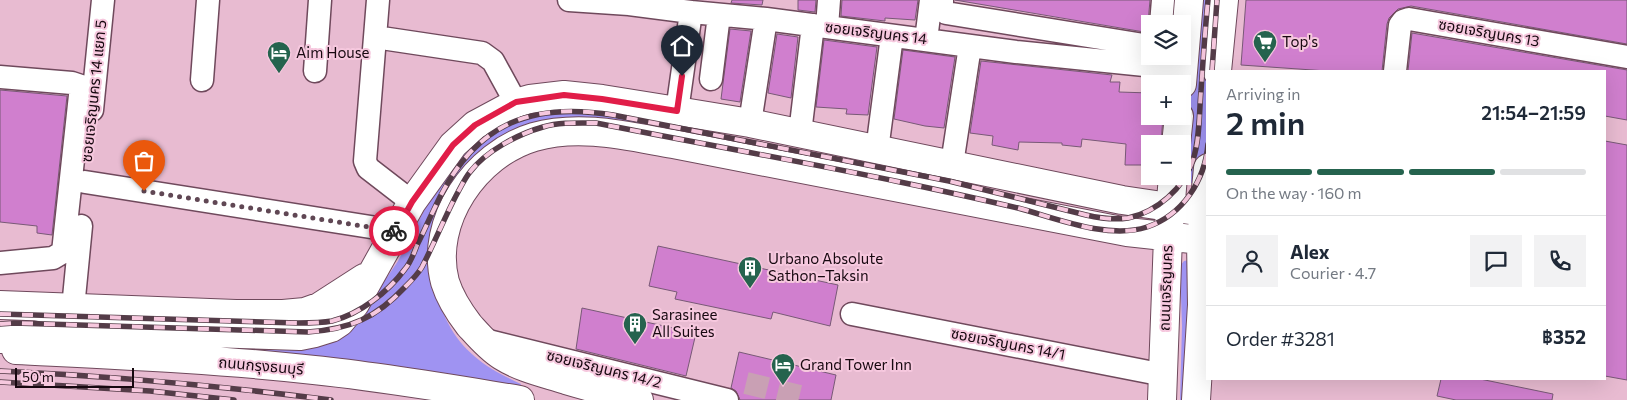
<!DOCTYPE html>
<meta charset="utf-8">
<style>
body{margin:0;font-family:Commissioner,"Noto Sans Thai",sans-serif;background:#f2f2f3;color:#1f2937;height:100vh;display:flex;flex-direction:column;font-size:19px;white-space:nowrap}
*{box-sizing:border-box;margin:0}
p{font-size:16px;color:#747a83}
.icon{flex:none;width:28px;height:28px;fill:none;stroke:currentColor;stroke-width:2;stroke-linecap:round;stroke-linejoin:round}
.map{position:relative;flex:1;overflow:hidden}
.side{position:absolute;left:1206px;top:70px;width:400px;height:310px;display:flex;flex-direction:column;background:#fff;border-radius:0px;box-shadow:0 5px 20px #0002}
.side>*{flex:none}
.controls{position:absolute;left:1141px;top:15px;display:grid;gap:10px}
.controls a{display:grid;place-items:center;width:50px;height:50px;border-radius:0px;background:#fff;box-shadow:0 5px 20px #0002;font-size:25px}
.scale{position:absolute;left:15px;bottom:12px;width:119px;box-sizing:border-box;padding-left:5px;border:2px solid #170810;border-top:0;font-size:14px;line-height:18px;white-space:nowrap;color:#170810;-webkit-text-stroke:4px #f6c8de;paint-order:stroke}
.pin{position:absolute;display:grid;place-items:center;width:42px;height:42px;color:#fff;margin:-51px -21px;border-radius:50% 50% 50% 0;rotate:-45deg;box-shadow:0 0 5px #0007}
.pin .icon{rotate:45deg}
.courier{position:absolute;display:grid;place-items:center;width:50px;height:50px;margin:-25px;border:4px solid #e11d48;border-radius:50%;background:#fff;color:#222;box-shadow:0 1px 6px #0007}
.summary em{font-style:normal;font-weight:600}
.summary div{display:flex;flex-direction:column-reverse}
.summary{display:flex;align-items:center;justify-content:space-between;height:85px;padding:0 20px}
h1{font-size:32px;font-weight:600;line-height:38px}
.bar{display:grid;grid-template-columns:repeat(4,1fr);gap:8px 5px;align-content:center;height:60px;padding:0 20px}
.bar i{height:6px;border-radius:4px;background:#e0e1e3}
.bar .current{background:#25634e}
.bar p{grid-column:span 4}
.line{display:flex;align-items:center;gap:12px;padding:0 20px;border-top:1px solid #e0e1e3}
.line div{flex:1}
.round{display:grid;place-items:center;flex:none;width:52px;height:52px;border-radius:0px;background:#f2f2f3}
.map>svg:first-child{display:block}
.green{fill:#9f93f2}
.building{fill:#d07fce;stroke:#785976}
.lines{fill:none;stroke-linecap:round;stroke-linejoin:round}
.minor-tunnel{stroke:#c9a0b4;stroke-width:22;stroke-dasharray:22 11;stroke-linecap:butt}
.minor-casing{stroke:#6f495c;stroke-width:25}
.major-casing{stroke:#6f495c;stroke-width:30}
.minor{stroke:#fff;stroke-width:22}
.major{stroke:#fff;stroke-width:28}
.rail-casing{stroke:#543c48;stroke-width:5.5}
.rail{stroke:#f6c8de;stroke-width:4;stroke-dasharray:11;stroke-linecap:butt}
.done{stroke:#604754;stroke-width:5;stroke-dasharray:0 9}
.route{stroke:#e11d48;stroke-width:6}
.labels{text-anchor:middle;stroke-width:4;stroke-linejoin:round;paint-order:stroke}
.street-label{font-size:15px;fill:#170810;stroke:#f6c8de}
.poi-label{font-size:15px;fill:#170810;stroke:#f6c8de;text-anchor:start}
</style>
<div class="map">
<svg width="1627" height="400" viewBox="0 0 1627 400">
<rect width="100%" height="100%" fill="#e8bbd1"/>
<path class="green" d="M1196,0h25c-4,24 -12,49 -13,73 -3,37 5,75 -6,112l-22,-4 2,-5 1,-26z
M569,103l85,17 1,11 -64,-6 -107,36 -49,126c4,12 7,25 13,36 16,31 42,47 73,61l-2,5 -340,-46 175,-17 44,-65 43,-83 19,-27 52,-35z
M1190,260l-5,140h-5l2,-74 -2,-60 4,-5z"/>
<path class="building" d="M732,0h31l-1,5 -31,-2z
M798,0h18l-1,12 -17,-2z
M842,0h76l-3,20 -30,-2v3l-44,-5z
M955,0h195l-2,23 2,10z
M1246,0h381v44l-216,-38 -13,3 -9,9 -2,6 -5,47h-55l-86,-6z
M730,29l21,2 -11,71 -19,-3z
M1412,33l215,37v50l-22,-4v-45h-197z
M777,34l21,3 -7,61 -23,-5z
M824,40l53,7 -9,68 -22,-1 1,-5 -31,-2z
M903,50l52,7 -11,71 -19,-2 -31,-7z
M981,61l131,14 -2,7h10l-1,10 31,1v23h13l-2,28h-11v21h-25l1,-21 -44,-5 -1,8 -19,-2v-2l-43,-1 -1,8 -26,-5 1,-9 -23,-3z
M0,90l67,6 -15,139 -15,-2v-7l-37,-4z
M1605,141l22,4v235l-22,-4z
M658,246l180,39 -8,41 -57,-14 -2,7 -96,-20 2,-7 -28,-6z
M582,308l114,25 -10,43 -110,-27z
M739,352l97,23 -5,25h-91l-4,-9 -5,-3z
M1441,379h39l73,15 -1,6h-96l-19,-4z"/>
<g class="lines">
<path class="minor-tunnel" d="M746,383l62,15"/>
<g class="minor-casing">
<path id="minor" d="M378,0l-13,161 3,7 44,34
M569,0l60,4 62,8 75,7 250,33 168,17
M942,0v9l4,4 204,33
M1161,24l2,-24
M827,27l2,-27
M375,37l107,16 11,8 23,42
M926,40l5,-40
M315,71l5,-71
M1395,71l5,-46 3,-4 6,-2 218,38
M0,77l72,6 9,3 -18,166 -10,6 -53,5
M711,79l8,-64
M202,80l6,-80
M92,110l11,-110
M677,111l14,-99
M750,123l16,-104
M800,133l13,-108
M877,150l15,-114
M952,164l18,-118
M85,182l311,49
M73,308l8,-82
M852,314l312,61
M484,340l243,60"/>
</g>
<g class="major-casing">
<path id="major" d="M1217,71l7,-71
M1182,84l7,-84
M1176,144l3,-28
M0,305l236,9h47l22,-2 14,-5 45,-29
M0,339l70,-8 46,-1 184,6 15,-3 16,-5 9,-6 15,-18 57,-102 41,-57 22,-20 41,-22 14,-4 34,-4 38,4 75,12 73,12 372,77 81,12
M16,350c100,5 199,9 298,20 69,7 138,19 206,30
M639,400c-25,-6 -49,-13 -73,-20 -22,-7 -45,-12 -64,-24 -13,-8 -23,-20 -33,-31 -10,-13 -19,-27 -24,-43 -16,-61 31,-128 89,-145 46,-13 93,-1 139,7l454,88 74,8
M1162,400l6,-163 5,-61
M1196,400l6,-95 -1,-65 7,-72"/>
</g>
<use href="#minor" class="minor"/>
<use href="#major" class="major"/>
<g class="rail-casing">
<path id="rail" d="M1212,71l5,-71
M0,314l298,9c11,0 23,0 34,-2 28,-7 56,-29 73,-52 6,-7 9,-16 12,-24 8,-16 15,-32 23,-48 38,-75 93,-95 173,-82l336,66 137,34c13,3 28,5 42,3 29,-6 56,-30 65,-58 7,-21 6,-47 8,-69 2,-30 4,-61 7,-91
M0,324l14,-1 294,9c42,-3 68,-14 97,-45 6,-6 13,-13 17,-20 13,-25 23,-51 36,-75 4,-7 7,-14 12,-20 16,-21 48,-38 73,-45 17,-5 35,-4 53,-4 101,20 203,38 304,59 39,8 79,17 118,26 38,10 90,32 129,19 36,-12 58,-47 61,-83
M0,371c111,5 221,15 331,29
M0,382l150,9 84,9"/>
</g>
<use href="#rail" class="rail"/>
</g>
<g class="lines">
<path class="done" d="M144,191l250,40"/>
<path class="route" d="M394,231h2l16,-29 41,-57 22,-20 41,-23 48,-7 38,4 75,12 5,-35"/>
</g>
<defs>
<g id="supermarket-pin" transform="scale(1.25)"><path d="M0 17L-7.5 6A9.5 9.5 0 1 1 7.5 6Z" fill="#25634e" stroke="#f6c8de"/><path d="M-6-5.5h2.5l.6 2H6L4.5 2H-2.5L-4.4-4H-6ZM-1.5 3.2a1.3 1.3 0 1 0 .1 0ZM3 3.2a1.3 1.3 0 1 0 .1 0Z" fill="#fff"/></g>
<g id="hotel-pin" transform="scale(1.25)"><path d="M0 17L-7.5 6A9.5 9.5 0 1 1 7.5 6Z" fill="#25634e" stroke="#f6c8de"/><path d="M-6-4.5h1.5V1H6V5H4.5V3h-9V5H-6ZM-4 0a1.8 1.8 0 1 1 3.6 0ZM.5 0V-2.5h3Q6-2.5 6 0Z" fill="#fff"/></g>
<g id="building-pin" transform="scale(1.25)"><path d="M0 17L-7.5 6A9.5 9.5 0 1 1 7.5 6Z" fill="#25634e" stroke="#f6c8de"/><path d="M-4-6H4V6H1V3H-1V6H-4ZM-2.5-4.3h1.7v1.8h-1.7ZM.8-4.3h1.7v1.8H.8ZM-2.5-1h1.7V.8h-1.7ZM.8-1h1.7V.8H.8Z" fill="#fff"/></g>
</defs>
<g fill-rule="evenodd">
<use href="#supermarket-pin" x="1265" y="42"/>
<use href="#hotel-pin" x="279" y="53"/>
<use href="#building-pin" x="750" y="268"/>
<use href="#building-pin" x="635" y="324"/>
<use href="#hotel-pin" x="783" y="365"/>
</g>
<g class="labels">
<g class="street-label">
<text transform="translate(876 33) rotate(7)" y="5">ซอยเจริญนคร 14</text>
<text transform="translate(1489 33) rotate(10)" y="5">ซอยเจริญนคร 13</text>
<text transform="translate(94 91) rotate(-84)" y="5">ซอยเจริญนคร 14 แยก 5</text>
<text transform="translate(1166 288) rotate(-88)" y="5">ถนนเจริญนคร</text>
<text transform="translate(1008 344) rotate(11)" y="5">ซอยเจริญนคร 14/1</text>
<text transform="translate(261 366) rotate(5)" y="5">ถนนกรุงธนบุรี</text>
<text transform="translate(604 369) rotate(14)" y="5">ซอยเจริญนคร 14/2</text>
</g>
<g class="poi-label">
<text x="1282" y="47">Top's</text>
<text x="296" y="58">Aim House</text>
<text x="768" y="264">Urbano Absolute<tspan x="768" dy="17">Sathon–Taksin</tspan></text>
<text x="652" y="320">Sarasinee<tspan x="652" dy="17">All Suites</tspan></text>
<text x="800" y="370">Grand Tower Inn</text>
</g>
</g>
</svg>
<div class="controls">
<a><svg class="icon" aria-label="layers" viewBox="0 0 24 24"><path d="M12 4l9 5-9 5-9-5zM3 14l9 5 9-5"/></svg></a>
<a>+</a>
<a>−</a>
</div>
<div class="scale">50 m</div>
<div class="pin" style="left:144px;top:191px;background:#ea580c"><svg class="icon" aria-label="bag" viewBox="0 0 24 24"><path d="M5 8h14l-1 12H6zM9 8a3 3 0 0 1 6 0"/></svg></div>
<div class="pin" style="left:682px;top:76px;background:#1f2937"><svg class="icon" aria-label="home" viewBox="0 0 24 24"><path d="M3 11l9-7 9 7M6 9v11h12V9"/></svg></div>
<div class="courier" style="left:394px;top:231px"><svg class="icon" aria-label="bike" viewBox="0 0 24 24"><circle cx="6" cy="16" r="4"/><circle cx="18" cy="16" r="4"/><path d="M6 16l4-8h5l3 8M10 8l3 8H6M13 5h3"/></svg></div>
<section class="side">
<div class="summary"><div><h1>2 min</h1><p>Arriving in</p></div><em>21:54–21:59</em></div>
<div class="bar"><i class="current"></i><i class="current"></i><i class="current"></i><i></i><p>On the way · 160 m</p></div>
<div class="line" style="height:90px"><a class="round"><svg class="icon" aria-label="person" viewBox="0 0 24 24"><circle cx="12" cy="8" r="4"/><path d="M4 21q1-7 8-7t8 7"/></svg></a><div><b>Alex</b><p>Courier · 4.7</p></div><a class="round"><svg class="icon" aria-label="chat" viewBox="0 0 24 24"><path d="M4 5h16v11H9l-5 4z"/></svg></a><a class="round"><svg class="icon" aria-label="phone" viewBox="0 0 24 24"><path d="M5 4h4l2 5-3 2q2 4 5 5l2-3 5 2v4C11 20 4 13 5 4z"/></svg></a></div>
<div class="line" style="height:65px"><div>Order #3281</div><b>฿352</b></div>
</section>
</div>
